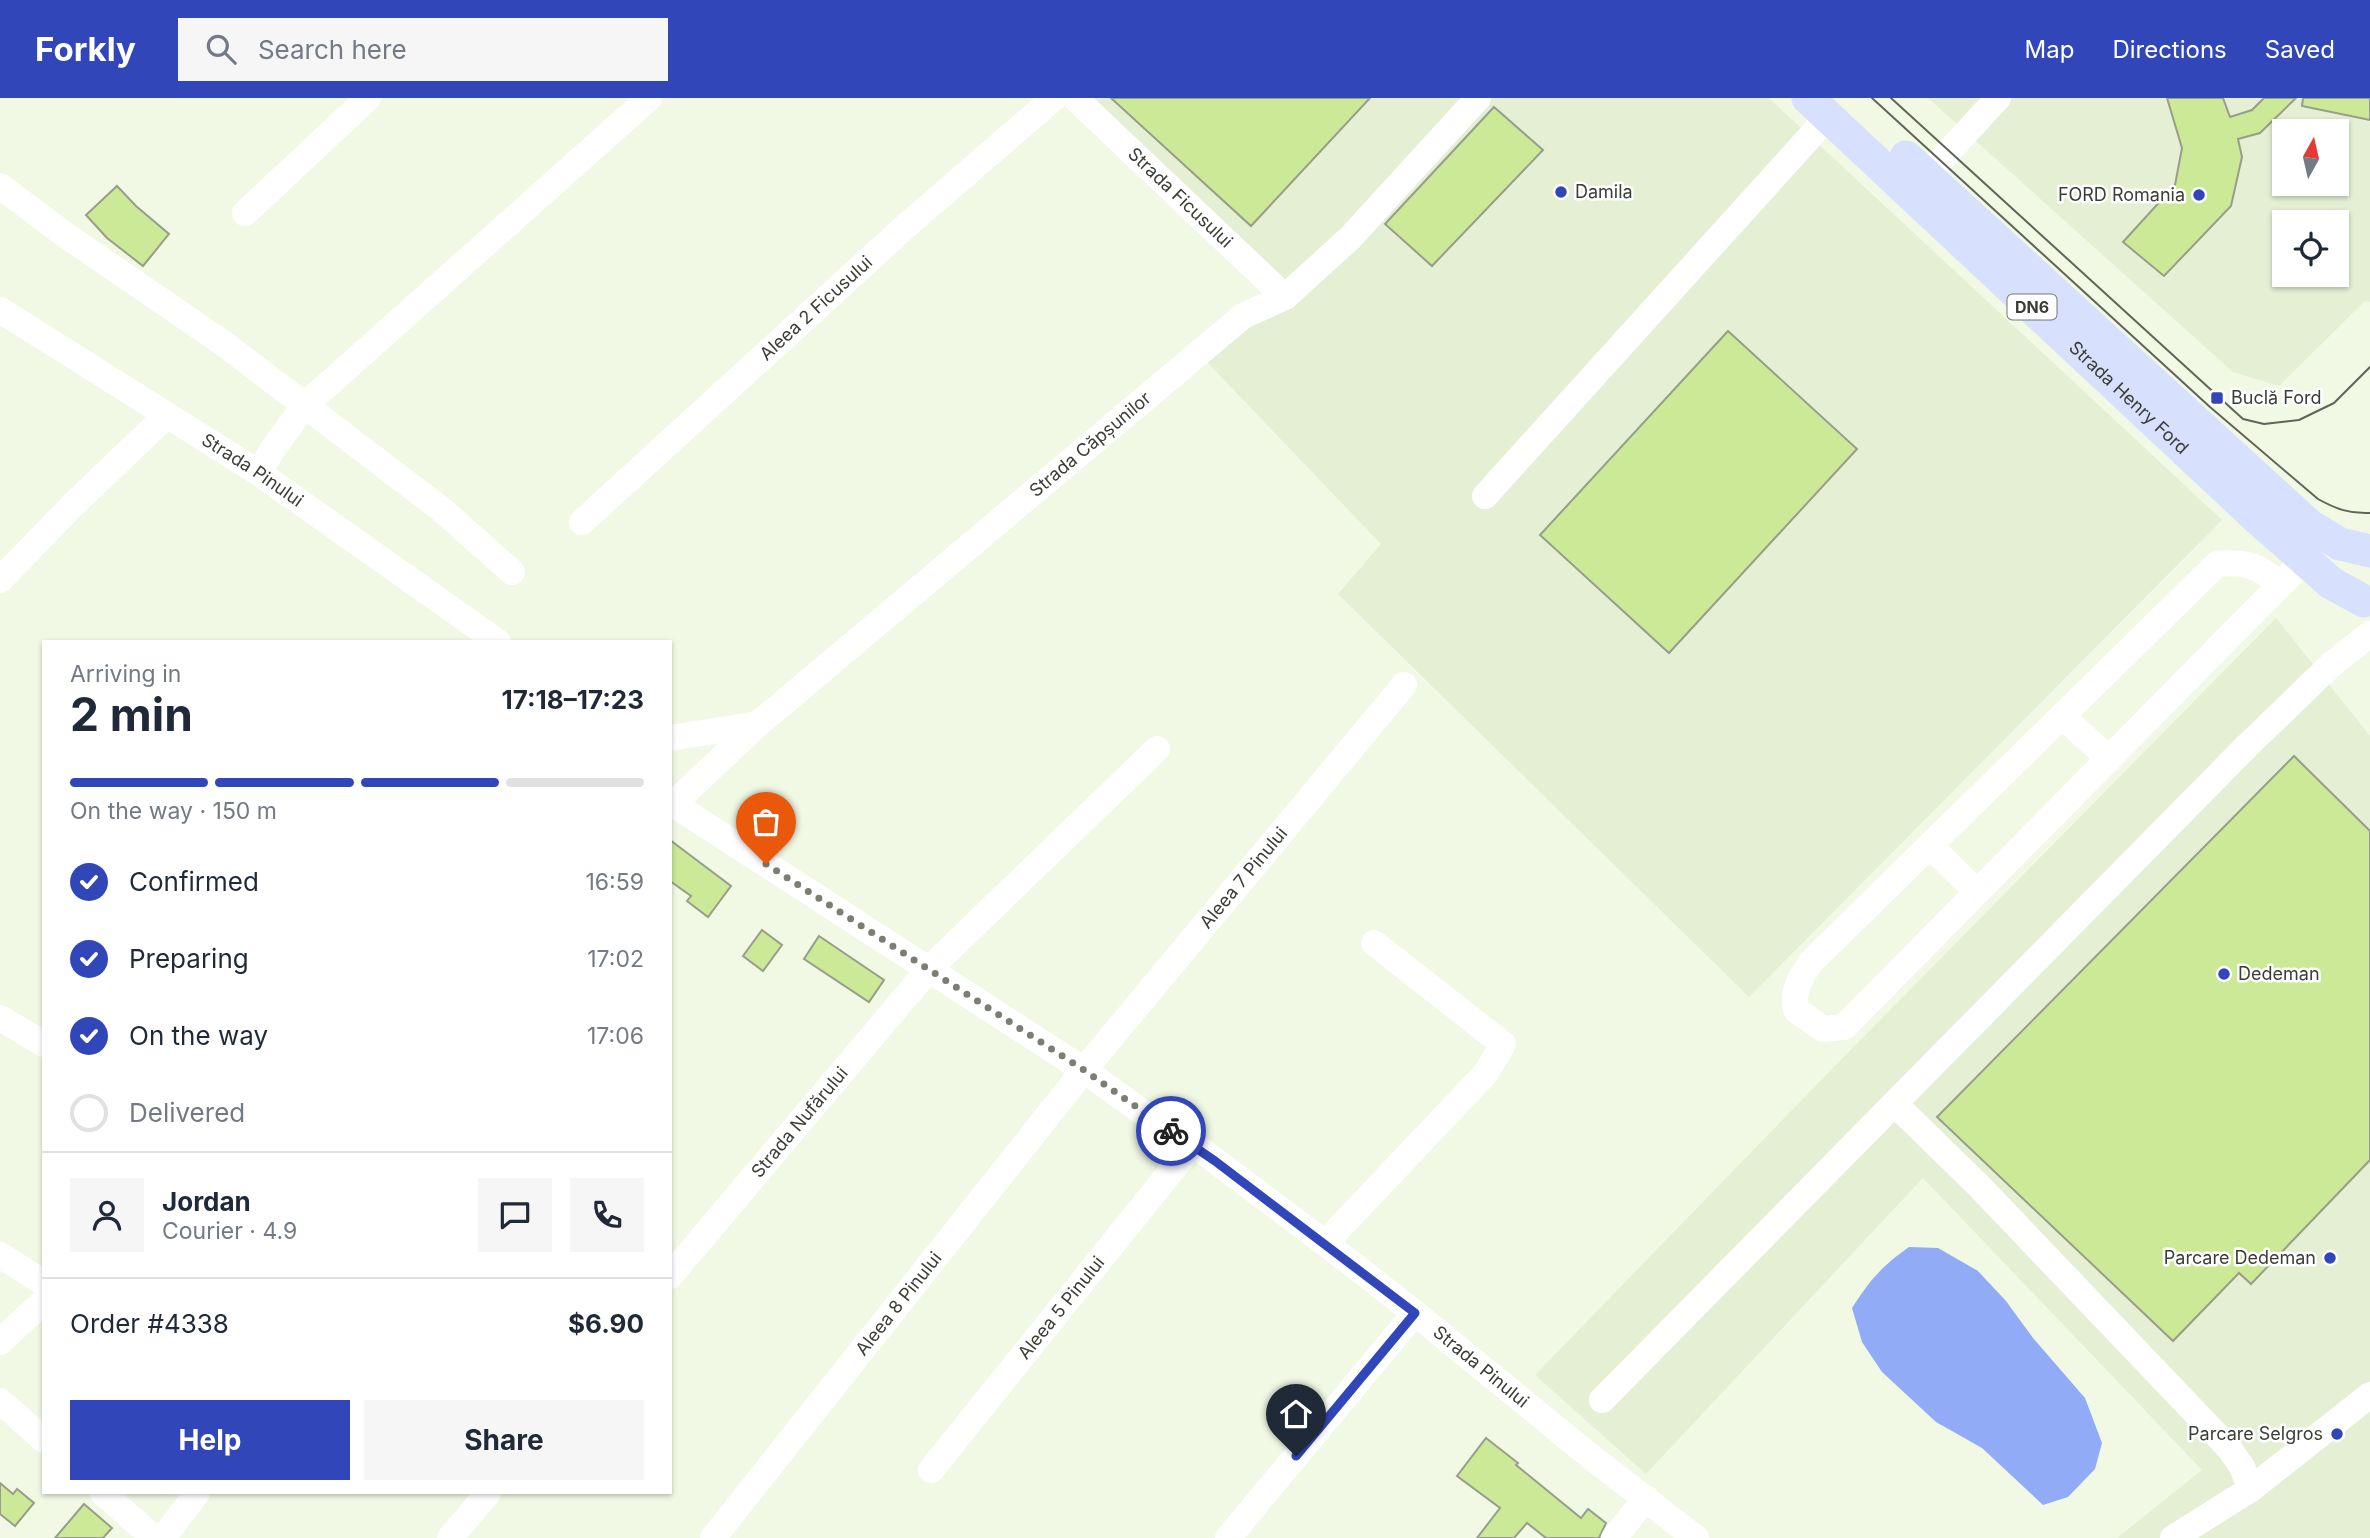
<!DOCTYPE html>
<meta charset="utf-8">
<style>
body{margin:0;font-family:Inter,sans-serif;background:#f6f6f7;color:#1f2937;height:100vh;display:flex;flex-direction:column;font-size:26px;white-space:nowrap}
*{box-sizing:border-box;margin:0}
p{font-size:23px;color:#747a83}
.icon{flex:none;width:38px;height:38px;fill:none;stroke:currentColor;stroke-width:2;stroke-linecap:round;stroke-linejoin:round}
.map{position:relative;flex:1;overflow:hidden}
.details{position:absolute;left:42px;top:542px;width:630px;height:854px;display:flex;flex-direction:column;background:#fff;border-radius:0px;box-shadow:0 2px 5px #0004}
.details>*{flex:none}
.needle{width:46px;rotate:8deg}
.controls{position:absolute;left:2272px;top:21px;display:grid;gap:14px}
.controls a{display:grid;place-items:center;width:77px;height:77px;border-radius:0px;background:#fff;box-shadow:0 2px 5px #0004;font-size:35px}
.pin{position:absolute;display:grid;place-items:center;width:60px;height:60px;color:#fff;margin:-72px -30px;border-radius:50% 50% 50% 0;rotate:-45deg;box-shadow:0 0 7px #0007}
.pin .icon{rotate:45deg}
.courier{position:absolute;display:grid;place-items:center;width:70px;height:70px;margin:-35px;border:5px solid #3147b9;border-radius:50%;background:#fff;color:#222;box-shadow:0 2px 9px #0007}
.head em{font-style:normal;font-weight:700}
.head div{display:flex;flex-direction:column-reverse}
.head{display:flex;align-items:center;justify-content:space-between;height:119px;padding:0 28px}
h1{font-size:46px;font-weight:700;line-height:52px}
.bar{display:grid;grid-template-columns:repeat(4,1fr);gap:10px 7px;align-content:center;height:84px;padding:0 28px}
.bar i{height:9px;border-radius:5px;background:#e0e1e3}
.bar .active{background:#3147b9}
.bar p{grid-column:span 4}
.line{display:flex;align-items:center;gap:18px;padding:0 28px;border-top:2px solid #e0e1e3}
.line div{flex:1}
.round{display:grid;place-items:center;flex:none;width:74px;height:74px;border-radius:0px;background:#f6f6f7}
ol{padding:0 28px;list-style:none}
li{display:flex;align-items:center;gap:21px;height:77px}
li p{margin-inline-start:auto}
li .icon{padding:7px;border-radius:50%;background:#3147b9;color:#fff;stroke-width:4}
li:last-child{color:#747a83}
li i{width:38px;height:38px;border:4px solid #e0e1e3;border-radius:50%}
.primary-button{display:flex;gap:14px;margin-top:auto;padding:14px 28px}
.primary-button a{flex:1;height:80px;border-radius:0px;background:#3147b9;color:#fff;font-size:28px;font-weight:700;line-height:80px;text-align:center}
.primary-button a+a{background:#f6f6f7;color:#1f2937}
header{display:flex;align-items:center;gap:42px;box-sizing:border-box;height:98px;padding:0 35px;background:#3147b9;color:#fff}
header strong{font-size:33px}
nav{display:flex;gap:38px;margin-inline-start:auto;font-size:24px}
.search{width:490px;height:63px;background:#f6f6f7;display:flex;align-items:center;gap:18px;box-sizing:border-box;padding:0 24px;border-radius:0px;color:#747a83;font-size:26px}
.map>svg:first-child{display:block}
.built{fill:#e4efd4;fill-rule:evenodd}
.water{fill:#92abf6}
.building{fill:#cbe996;stroke:#979e8b;stroke-width:2}
.lines{fill:none;stroke-linecap:round;stroke-linejoin:round}
.minor{stroke:#fff;stroke-width:26}
.major{stroke:#d7e0fd;stroke-width:33}
.tram{stroke:#606459;stroke-width:2}
.done{stroke:#7b7f73;stroke-width:7;stroke-dasharray:0 12.6}
.route{stroke:#3147b9;stroke-width:9}
.poi-dot{fill:#3147b9;stroke:#fff;stroke-width:2.5}
.labels{text-anchor:middle;stroke-width:5;stroke-linejoin:round;paint-order:stroke}
.shield{fill:#fff;stroke:#767872;stroke-width:2}
.shield-label{font-size:16px;font-weight:bold;fill:#3b3e36}
.poi-label{font-size:18px;fill:#3b3e36;stroke:#fff;text-anchor:start}
.street-label{font-size:18px;fill:#3b3e36;stroke:#fff}
</style>
<header>
<strong>Forkly</strong>
<div class="search"><svg class="icon" aria-label="search" viewBox="0 0 24 24"><circle cx="10" cy="10" r="6"/><path d="M15 15l6 6"/></svg>Search here</div>
<nav><a>Map</a><a>Directions</a><a>Saved</a></nav>
</header>
<div class="map">
<svg width="2370" height="1440" viewBox="0 0 2370 1440">
<rect width="100%" height="100%" fill="#f1f9e5"/>
<path class="built" d="M1089,0h680l453,422 -473,477 -411,-403 43,-50 -175,-183 83,-77z
M1928,0h442v204l-5,-1 -86,85 -46,-14zM2284,33h52v53h-52zM2284,124h52v53h-52z
M2276,520l94,118v802h-253l85,-68 -279,-292 -277,296 -111,-99 292,-301z"/>
<path class="water" d="M1909,1149l29,1 40,23 28,30 27,37 52,60 17,45 -7,26 -27,28 -25,8 -61,-57 -46,-26 -54,-50 -20,-30 -10,-34c18,-28 30,-42 57,-61z"/>
<path class="building" d="M1111,0h259l-119,128z
M2167,0h56l7,19 22,-7 12,-12h32l-36,35 -22,6 4,18 -11,49 -67,70 -41,-34 52,-57 7,-37z
M2303,0h67v22l-68,-14z
M1494,9l49,43 -111,116 -47,-42z
M117,88l19,20 33,28 -26,32 -36,-28 -21,-23z
M1728,233l129,118 -188,204 -129,-118z
M2294,658l76,75v329l-119,124 -12,-11 -66,68 -236,-224z
M670,742l61,46 -23,31 -21,-16 4,-5 -21,-15z
M762,832l20,15 -19,26 -20,-15z
M819,838l65,44 -15,22 -65,-43z
M1486,1340l32,25 -2,2 65,53 7,-9 18,14 -7,15h-53l-19,-15 -13,15h-37l23,-30 -43,-32z
M0,1385l13,11 4,-5 17,14 -19,23 -15,-12z
M84,1406l28,24 -9,10h-48z"/>
<g class="lines">
<g class="minor">
<path id="s1" d="M1075,0l210,199"/>
<path d="M1926,78l72,-78"/>
<path d="M0,88l64,48 159,109 218,166 71,63"/>
<path d="M245,115l123,-115"/>
<path id="s2" d="M0,212l259,163 239,169"/>
<path d="M259,375l13,-23 33,-45 344,-307"/>
<path d="M1485,398l343,-379"/>
<path id="s3" d="M582,424l324,-296 148,-128"/>
<path d="M0,482l74,-76 93,-89"/>
<path d="M2280,486c-21,-18 -34,-23 -63,-20l-406,398c-11,16 -19,28 -15,48l27,19 21,-2 461,-467"/>
<path d="M2062,618l47,43"/>
<path d="M670,640l88,-14"/>
<path id="s4" d="M670,704l414,268 65,47 44,27 132,99 90,70 175,143 106,82"/>
<path id="s5" d="M673,706l85,-80 485,-408 42,-19 65,-59 128,-140"/>
<path d="M1930,748l47,46"/>
<path d="M0,920l44,26"/>
<path d="M1896,1007l83,81 250,262 13,19 9,22"/>
<path d="M1325,1145l161,-170 17,-29 -129,-101"/>
<path d="M0,1157l44,28"/>
<path id="s6" d="M670,1178l259,-307 228,-220"/>
<path d="M0,1244l44,-41"/>
<path d="M1602,1302l645,-654 84,-81 39,-31"/>
<path d="M0,1303l44,39"/>
<path id="s7" d="M931,1372l262,-326"/>
<path d="M103,1395l51,45"/>
<path d="M163,1440l34,-45"/>
<path d="M450,1440l38,-45"/>
<path id="s8" d="M713,1440l371,-468 320,-385"/>
<path d="M1228,1440l187,-225"/>
<path d="M1614,1440l32,-40"/>
<path d="M2173,1440l78,-49 119,-94"/>
</g>
<g class="major">
<path id="s9" d="M1808,0l447,418 76,67 33,18"/>
<path d="M1906,59l404,369 30,18 30,7"/>
</g>
<path class="tram" d="M1872,0l338,309 108,92c18,10 32,15 52,14
M1891,0l352,321 21,5 35,-4 35,-17 36,-36"/>
</g>
<g class="lines">
<path class="done" d="M766,766l318,206 87,61"/>
<path class="route" d="M1171,1033l44,30 200,152 -119,143"/>
</g>
<g class="poi-dot">
<circle cx="1561" cy="94" r="7"/>
<circle cx="2199" cy="97" r="7"/>
<rect x="2210" y="293" width="14" height="14" rx="3.5"/>
<circle cx="2224" cy="876" r="7"/>
<circle cx="2330" cy="1160" r="7"/>
<circle cx="2337" cy="1336" r="7"/>
</g>
<g class="labels">
<rect class="shield" x="2007.5" y="196.5" width="49" height="25" rx="5"/>
<g class="shield-label">
<text x="2032" y="215">DN6</text>
</g>
<g class="poi-label">
<text x="1575" y="100">Damila</text>
<text x="2185" y="103" text-anchor="end">FORD Romania</text>
<text x="2231" y="306">Buclă Ford</text>
<text x="2238" y="882">Dedeman</text>
<text x="2316" y="1166" text-anchor="end">Parcare Dedeman</text>
<text x="2323" y="1342" text-anchor="end">Parcare Selgros</text>
</g>
<g class="street-label">
<text dy="6" stroke="none"><textPath href="#s1" startOffset="145">Strada Ficusului</textPath></text>
<text dy="6" stroke="none"><textPath href="#s3" startOffset="317">Aleea 2 Ficusului</textPath></text>
<text dy="6" stroke="none"><textPath href="#s9" startOffset="439">Strada Henry Ford</textPath></text>
<text dy="6" stroke="none"><textPath href="#s5" startOffset="551">Strada Căpșunilor</textPath></text>
<text dy="6" stroke="none"><textPath href="#s2" startOffset="299">Strada Pinului</textPath></text>
<text dy="6" stroke="none"><textPath href="#s8" startOffset="847">Aleea 7 Pinului</textPath></text>
<text dy="6" stroke="none"><textPath href="#s6" startOffset="201">Strada Nufărului</textPath></text>
<text dy="6" stroke="none"><textPath href="#s8" startOffset="299">Aleea 8 Pinului</textPath></text>
<text dy="6" stroke="none"><textPath href="#s7" startOffset="208">Aleea 5 Pinului</textPath></text>
<text dy="6" stroke="none"><textPath href="#s4" startOffset="989">Strada Pinului</textPath></text>
</g>
</g>
</svg>
<div class="controls">
<a><svg class="needle" viewBox="-14 -14 28 28"><path d="M0-13l5 13h-10z" fill="#e53935"/><path d="M0 13l5-13h-10z" fill="#747a83"/></svg></a>
<a><svg class="icon" aria-label="locate" viewBox="0 0 24 24"><circle cx="12" cy="12" r="6"/><path d="M12 2v4M12 18v4M2 12h4M18 12h4"/></svg></a>
</div>
<div class="pin" style="left:766px;top:766px;background:#ea580c"><svg class="icon" aria-label="bag" viewBox="0 0 24 24"><path d="M5 8h14l-1 12H6zM9 8a3 3 0 0 1 6 0"/></svg></div>
<div class="pin" style="left:1296px;top:1358px;background:#1f2937"><svg class="icon" aria-label="home" viewBox="0 0 24 24"><path d="M3 11l9-7 9 7M6 9v11h12V9"/></svg></div>
<div class="courier" style="left:1171px;top:1033px"><svg class="icon" aria-label="bike" viewBox="0 0 24 24"><circle cx="6" cy="16" r="4"/><circle cx="18" cy="16" r="4"/><path d="M6 16l4-8h5l3 8M10 8l3 8H6M13 5h3"/></svg></div>
<section class="details">
<div class="head"><div><h1>2 min</h1><p>Arriving in</p></div><em>17:18–17:23</em></div>
<div class="bar"><i class="active"></i><i class="active"></i><i class="active"></i><i></i><p>On the way · 150 m</p></div>
<ol>
<li><svg class="icon" aria-label="check" viewBox="0 0 24 24"><path d="M5 12l5 5 9-10"/></svg>Confirmed<p>16:59</p></li>
<li><svg class="icon" aria-label="check" viewBox="0 0 24 24"><path d="M5 12l5 5 9-10"/></svg>Preparing<p>17:02</p></li>
<li><svg class="icon" aria-label="check" viewBox="0 0 24 24"><path d="M5 12l5 5 9-10"/></svg>On the way<p>17:06</p></li>
<li><i></i>Delivered</li>
</ol>
<div class="line" style="height:126px"><a class="round"><svg class="icon" aria-label="person" viewBox="0 0 24 24"><circle cx="12" cy="8" r="4"/><path d="M4 21q1-7 8-7t8 7"/></svg></a><div><b>Jordan</b><p>Courier · 4.9</p></div><a class="round"><svg class="icon" aria-label="chat" viewBox="0 0 24 24"><path d="M4 5h16v11H9l-5 4z"/></svg></a><a class="round"><svg class="icon" aria-label="phone" viewBox="0 0 24 24"><path d="M5 4h4l2 5-3 2q2 4 5 5l2-3 5 2v4C11 20 4 13 5 4z"/></svg></a></div>
<div class="line" style="height:91px"><div>Order #4338</div><b>$6.90</b></div>
<div class="primary-button"><a>Help</a><a>Share</a></div>
</section>
</div>
